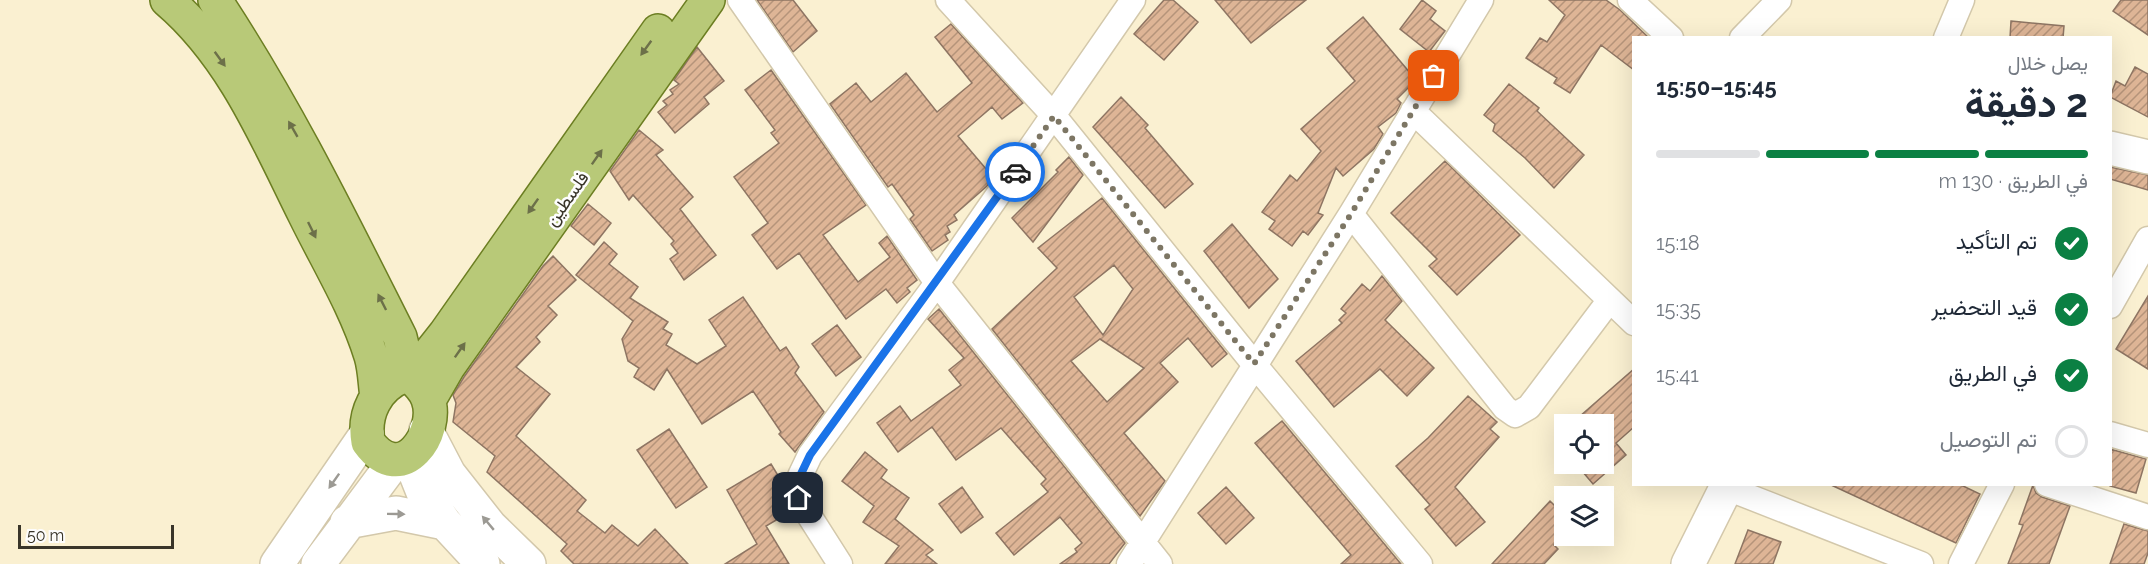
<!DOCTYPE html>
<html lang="ar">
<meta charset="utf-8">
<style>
body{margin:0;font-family:Raleway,Vazirmatn,sans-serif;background:#f6f6f7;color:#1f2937;direction:rtl;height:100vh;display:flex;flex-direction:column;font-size:22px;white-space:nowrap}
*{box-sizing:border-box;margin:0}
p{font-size:20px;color:#747a83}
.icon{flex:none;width:33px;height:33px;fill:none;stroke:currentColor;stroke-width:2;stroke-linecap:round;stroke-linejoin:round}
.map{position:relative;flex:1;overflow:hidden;direction:ltr}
.side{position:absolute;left:1632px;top:36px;width:480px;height:450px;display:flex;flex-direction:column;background:#fff;border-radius:0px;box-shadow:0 6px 24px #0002;direction:rtl}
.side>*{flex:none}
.controls{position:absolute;left:1554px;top:414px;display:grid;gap:12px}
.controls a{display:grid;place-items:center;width:60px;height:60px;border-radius:0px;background:#fff;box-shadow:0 6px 24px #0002;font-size:30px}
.scale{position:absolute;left:18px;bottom:15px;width:156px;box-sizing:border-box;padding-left:6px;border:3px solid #393529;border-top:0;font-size:16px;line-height:21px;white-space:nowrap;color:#393529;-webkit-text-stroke:4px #fdfdfd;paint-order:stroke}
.pin{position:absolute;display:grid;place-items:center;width:51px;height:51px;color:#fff;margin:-26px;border-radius:12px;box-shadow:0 3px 9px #0006}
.courier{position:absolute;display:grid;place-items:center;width:60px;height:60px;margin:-30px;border:4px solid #1a73e8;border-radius:50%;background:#fff;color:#222;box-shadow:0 2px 8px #0007}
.headline em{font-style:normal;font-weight:700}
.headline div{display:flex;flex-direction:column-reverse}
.headline{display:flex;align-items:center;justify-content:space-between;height:102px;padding:0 24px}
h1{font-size:39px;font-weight:700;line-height:45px}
.bar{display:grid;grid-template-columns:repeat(4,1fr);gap:9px 6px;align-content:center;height:72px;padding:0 24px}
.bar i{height:8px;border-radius:4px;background:#e0e1e3}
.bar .selected{background:#0b8043}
.bar p{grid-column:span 4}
ol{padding:0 24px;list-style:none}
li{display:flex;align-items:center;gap:18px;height:66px}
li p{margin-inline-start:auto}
li .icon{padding:6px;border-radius:50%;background:#0b8043;color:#fff;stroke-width:4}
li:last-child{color:#747a83}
li i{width:33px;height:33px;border:3px solid #e0e1e3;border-radius:50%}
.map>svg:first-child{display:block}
.building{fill:url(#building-hatch);stroke:#8e7563;stroke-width:1.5;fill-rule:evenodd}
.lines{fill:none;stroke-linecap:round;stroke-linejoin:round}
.street-casing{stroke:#d3c8ab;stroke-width:27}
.secondary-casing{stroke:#d3c8ab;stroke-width:36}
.primary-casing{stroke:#6c7e22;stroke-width:36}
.street{stroke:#fff;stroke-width:24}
.secondary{stroke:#fff;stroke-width:33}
.primary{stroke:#b8c978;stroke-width:33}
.oneway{fill:#6c7049}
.oneway2{fill:#9c9a94}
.done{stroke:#7d7664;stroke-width:6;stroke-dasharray:0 10.8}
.route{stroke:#1a73e8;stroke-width:8}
.labels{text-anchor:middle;stroke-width:5;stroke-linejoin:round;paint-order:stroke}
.street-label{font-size:18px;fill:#393529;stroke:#fdfdfd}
</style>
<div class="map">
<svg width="2148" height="564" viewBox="0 0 2148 564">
<defs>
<pattern id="building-hatch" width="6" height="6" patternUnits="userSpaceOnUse" patternTransform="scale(1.5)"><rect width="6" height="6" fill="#deb596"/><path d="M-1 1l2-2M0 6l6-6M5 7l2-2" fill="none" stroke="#b5947a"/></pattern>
</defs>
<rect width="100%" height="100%" fill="#faf0d1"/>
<path class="building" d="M757,0h36l24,31 -24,21z
M1164,0h9l25,22 -34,38 -30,-26z
M1215,0h91l-55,43z
M1422,0l14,11 -6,8 15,12 -16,21 -29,-23z
M1549,0h57l14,10 29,28h-15v32l-33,-25 -31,48 -16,-10 3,-5 -31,-20 14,-20 7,4 18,-27z
M2121,0h27v35l-35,-24z
M1363,17l53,63 -19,19 4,4 -5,10 -18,14 5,7 -9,15 -31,27 -7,-8 -18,45 5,2 -15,20 -5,-4 -11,15 -23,-17 6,-8 -13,-9 28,-37 7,6 24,-30 -20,-22 54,-48 -28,-33z
M2011,21l53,5 -1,12h-53z
M951,24l72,79 -21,16 -10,-12 -34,29 35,41 -6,9 -33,29 3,5 -10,6 3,6 -5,3 3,5 -16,11 -22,-32 4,-4 -22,-31 -4,3 -58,-83 26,-21 15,19 35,-29 31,39 35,-29 -37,-46z
M697,47l27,34 -20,16 5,7 -34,29 -17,-21 9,-7 -4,-4 10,-7 -3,-4 9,-6 -5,-4z
M2135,67l13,7v43l-38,-20 6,-16 9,5z
M771,70l95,135 -43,30 35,47 32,-25 -11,-14 8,-7 30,44 -10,8 3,4 -13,11 -11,-14 -40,30 -47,-66 -22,16 -25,-34 16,-12 -34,-46 45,-34 -8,-10 4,-3 -30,-40z
M1509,84l30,24 -2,3 47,44 -30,33 -29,-30 -32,-27 2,-7 -11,-9z
M1121,97l27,28 -3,3 48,56 -28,24 -72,-81z
M639,130l24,20 -7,5 37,42 -13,12 36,46 -32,25 -14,-21 8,-6 -7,-9 3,-3 -41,-46 -4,5 -19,-29z
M1069,157l14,18 -50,67 -21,-24 46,-46 -2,-2z
M1445,161l75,74 -63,60 -28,-29 8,-7 -46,-46z
M2110,167l38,8v15l-38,-11z
M1102,198l125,156 -15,13 -24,-29 -28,25 18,19 -54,51 41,48 -25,35 -148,-187 65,-61 -19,-20zM1114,265l19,24 -30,46 -29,-38zM1100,339l44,29 -37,34 -36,-41z
M588,204l23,19 -17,22 -23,-19z
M1232,224l46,55 -29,29 -45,-57z
M604,242l13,12 -8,10 29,23 -8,11 38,24 -5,7 9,5 -6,11 31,19 29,-18 -17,-26 34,-23 37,54 6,-4 13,20 -4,6 29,39 -29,40 -16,-18 2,-2 -28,-41 -51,33 -35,-55 -13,21 -20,-13 5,-9 -11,-7 -6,-22 11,-18 -57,-46z
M553,256l23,24 -28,26 9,9 -21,22 4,5 -24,25 34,27 -34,42 70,64 -9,11 28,22 7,-8 26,21 17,-17 33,35h-114l-13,-13 6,-7 -80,-72 8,-16 -42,-34 3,-19 -3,-8 11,-18 79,-111z
M1382,276l20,25 -17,19 49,48 -27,28 -27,-27 -46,38 -38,-46 46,-38 -3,-3 7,-7 -5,-4 21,-25 8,7z
M2148,296v73l-32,-20z
M939,309l186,234 -16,21h-49l17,-12 -2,-3 7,-6 -22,-26 -46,38 -18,-22 52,-41 -7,-8 5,-5 -45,-51 -45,32 -24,-33 -34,25 -21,-29 23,-17 11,15 50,-36 -12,-15 15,-12 -36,-39z
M837,325l24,32 -25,19 -24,-32z
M1634,369v58l-18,16 10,12 -33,29 -17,-20h28v-40h-33z
M1468,396l29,26 -7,7 9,8 -44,50 30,35 -29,24 -31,-37 5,-4 -34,-39 32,-28z
M1282,421l119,143h-60l10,-9 -96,-112z
M669,429l38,58 -31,21 -39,-58z
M2110,449l36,10 -10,34 -26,-7z
M865,452l22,18 -6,8 28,20 -14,21 38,31 -7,5 11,9h-52l14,-18 -36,-24 11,-16 -32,-25z
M771,464l14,23 -1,10 6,15 -24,14 23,38h-64l32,-20 -30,-54z
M1829,484h130l21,10 -24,49z
M2033,485l3,8 6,4 28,9 -21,58h-41l15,-39 -4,-1z
M962,487l21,30 -22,16 -22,-29z
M1226,487l28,31 -28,26 -28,-31z
M1550,501l14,14v19l-10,11 4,4 -14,15h-52z
M2124,524l24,7v22l-4,11h-34z
M1748,530l33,12 -8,22h-38z"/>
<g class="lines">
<g class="street-casing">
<path id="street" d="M740,0l197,283 223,281
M948,0l106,116 200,248 166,200
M1630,0l41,38
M1742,38l37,-38
M1946,38l16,-38
M1413,111l221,212
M1351,214l154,194 10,7 14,-8 80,-106
M2110,306l38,-67
M2110,434l38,11
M2047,484l101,33
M1727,488l194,76
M840,564l-42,-66 2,-22 10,-21 127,-172 196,-283
M1129,564l222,-350 130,-214
M1961,564l41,-80"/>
</g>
<g class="secondary-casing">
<path id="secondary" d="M2110,148l38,9
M426,430l23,44 41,52 39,38
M409,457l14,35 22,31 38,41
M347,522l49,-9 49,10
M277,564l90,-131
M318,564l77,-103
M1688,564l40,-80"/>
</g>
<g class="primary-casing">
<path id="primary" d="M167,0c66,56 100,139 138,215 22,45 51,92 66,141 4,13 4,28 6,41
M215,0c71,107 127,222 185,337l6,25 -3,14
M403,376l8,1c7,6 14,13 17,22 12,33 -26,90 -60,43 -5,-28 8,-55 35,-66z
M411,377l34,-43 213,-303
M429,400l19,-33 260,-367"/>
</g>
<use href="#street" class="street"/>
<use href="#secondary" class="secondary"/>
<use href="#primary" class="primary"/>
</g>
<defs><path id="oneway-solid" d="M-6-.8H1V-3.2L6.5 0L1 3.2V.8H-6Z" transform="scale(1.5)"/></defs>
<g class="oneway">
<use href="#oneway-solid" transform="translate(646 48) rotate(126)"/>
<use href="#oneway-solid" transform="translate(220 59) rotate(54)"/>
<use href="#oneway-solid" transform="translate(293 129) rotate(-120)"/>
<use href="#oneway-solid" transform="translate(597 157) rotate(-55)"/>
<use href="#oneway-solid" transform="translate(533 206) rotate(125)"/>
<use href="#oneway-solid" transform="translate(312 230) rotate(64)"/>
<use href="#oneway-solid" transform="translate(382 302) rotate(-117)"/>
<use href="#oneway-solid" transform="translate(460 350) rotate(-55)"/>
</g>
<g class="oneway2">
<use href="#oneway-solid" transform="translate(334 481) rotate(125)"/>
<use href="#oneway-solid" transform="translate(396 514) rotate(1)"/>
<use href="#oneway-solid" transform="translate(488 523) rotate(-130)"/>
</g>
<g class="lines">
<path class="done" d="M1015,172l39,-56 200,248 97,-150 83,-138"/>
<path class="route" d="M798,498l2,-22 10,-21 205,-283"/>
</g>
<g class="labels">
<g class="street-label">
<text transform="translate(567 199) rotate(-55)" y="6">فلسطين</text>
</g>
</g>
</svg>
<div class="controls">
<a><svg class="icon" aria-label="locate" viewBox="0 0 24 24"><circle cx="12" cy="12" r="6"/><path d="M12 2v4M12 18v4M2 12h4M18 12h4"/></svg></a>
<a><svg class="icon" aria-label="layers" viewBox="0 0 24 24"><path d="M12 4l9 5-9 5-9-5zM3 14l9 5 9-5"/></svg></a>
</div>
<div class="scale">50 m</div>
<div class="pin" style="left:1434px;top:76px;background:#ea580c"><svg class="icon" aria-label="bag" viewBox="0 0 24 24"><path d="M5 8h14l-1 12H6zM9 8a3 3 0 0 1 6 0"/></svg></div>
<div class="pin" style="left:798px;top:498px;background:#1f2937"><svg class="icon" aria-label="home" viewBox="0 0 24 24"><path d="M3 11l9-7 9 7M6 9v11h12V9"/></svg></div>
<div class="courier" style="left:1015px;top:172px"><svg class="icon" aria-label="car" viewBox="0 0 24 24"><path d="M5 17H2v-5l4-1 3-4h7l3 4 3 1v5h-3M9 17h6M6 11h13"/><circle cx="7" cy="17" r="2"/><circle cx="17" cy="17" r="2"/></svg></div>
<section class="side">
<div class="headline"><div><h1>2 دقيقة</h1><p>يصل خلال</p></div><em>15:45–15:50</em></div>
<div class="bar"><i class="selected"></i><i class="selected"></i><i class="selected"></i><i></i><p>في الطريق · 130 m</p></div>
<ol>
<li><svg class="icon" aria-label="check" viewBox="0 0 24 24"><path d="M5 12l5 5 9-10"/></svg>تم التأكيد<p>15:18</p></li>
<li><svg class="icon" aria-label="check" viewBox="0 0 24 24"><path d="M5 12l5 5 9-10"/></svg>قيد التحضير<p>15:35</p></li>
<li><svg class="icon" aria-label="check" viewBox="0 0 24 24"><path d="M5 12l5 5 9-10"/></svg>في الطريق<p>15:41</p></li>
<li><i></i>تم التوصيل</li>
</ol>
</section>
</div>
